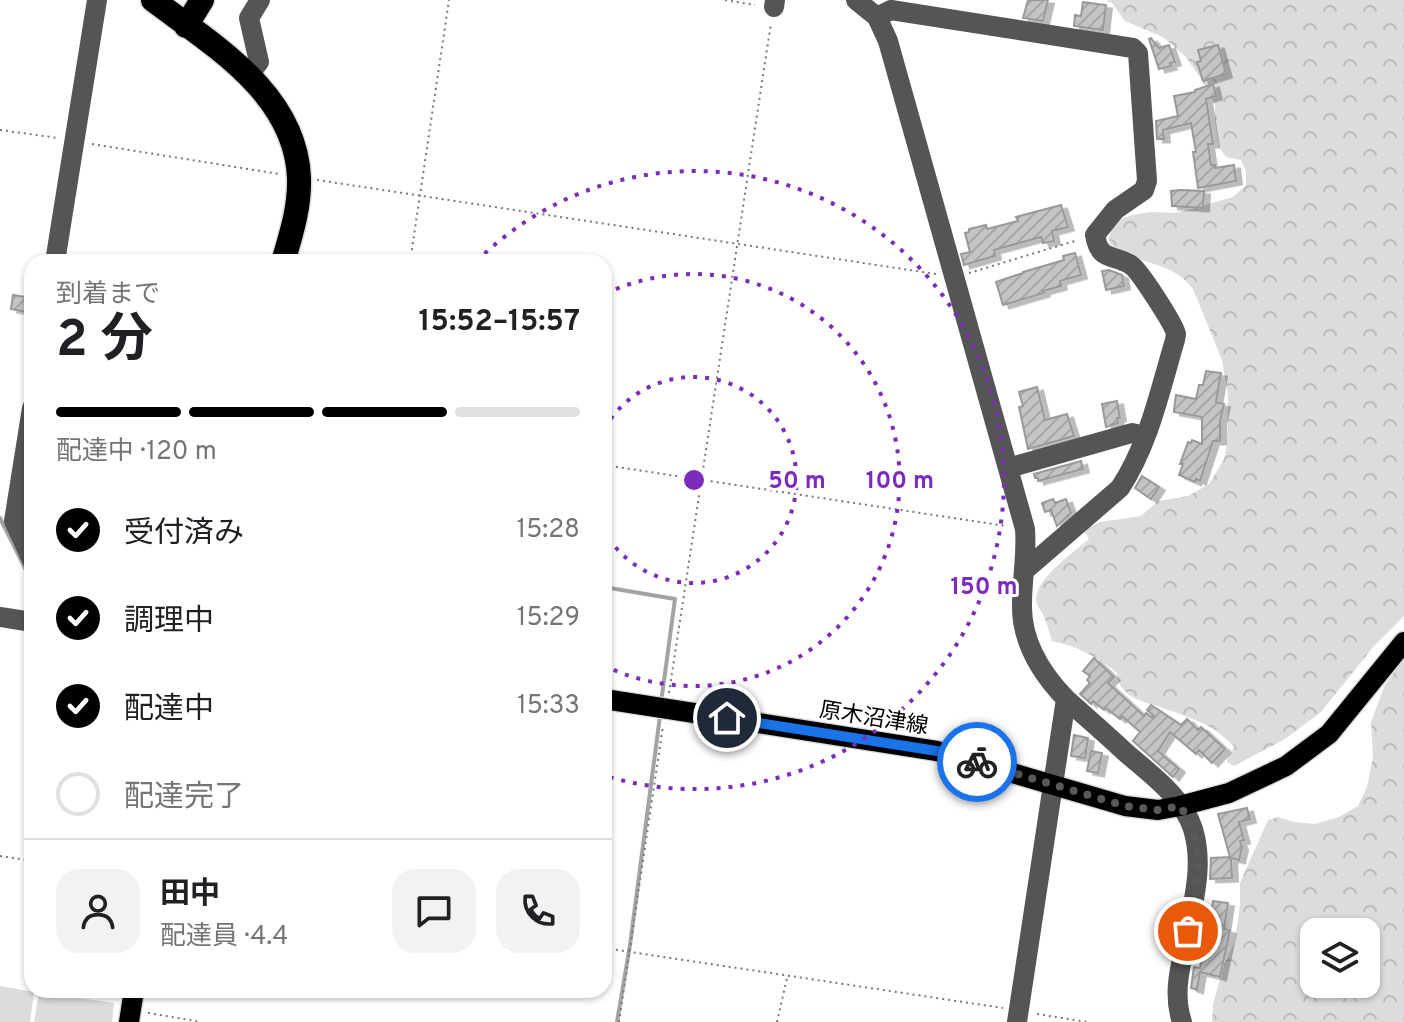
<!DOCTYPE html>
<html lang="ja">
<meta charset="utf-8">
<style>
body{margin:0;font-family:Overpass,"Noto Sans JP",sans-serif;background:#f2f2f2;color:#202124;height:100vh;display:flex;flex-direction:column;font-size:30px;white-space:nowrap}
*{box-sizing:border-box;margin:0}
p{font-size:26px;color:#757577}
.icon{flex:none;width:44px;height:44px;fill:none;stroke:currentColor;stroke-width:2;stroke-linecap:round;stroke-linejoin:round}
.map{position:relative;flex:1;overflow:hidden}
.side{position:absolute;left:24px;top:254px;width:588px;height:744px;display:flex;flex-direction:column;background:#fff;border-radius:24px;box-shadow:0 2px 6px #0004}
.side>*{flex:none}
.buttons{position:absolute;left:1300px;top:918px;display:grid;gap:16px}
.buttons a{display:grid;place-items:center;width:80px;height:80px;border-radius:16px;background:#fff;box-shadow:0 2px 6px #0004;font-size:40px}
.pin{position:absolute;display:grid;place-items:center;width:68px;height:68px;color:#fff;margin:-34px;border:4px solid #fff;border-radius:50%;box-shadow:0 2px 8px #0007}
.courier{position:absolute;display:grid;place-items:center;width:80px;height:80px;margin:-40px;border:6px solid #1a73e8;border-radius:50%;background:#fff;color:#222;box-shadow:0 2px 10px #0007}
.head em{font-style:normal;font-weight:700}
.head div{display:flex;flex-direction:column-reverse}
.head{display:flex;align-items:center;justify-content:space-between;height:136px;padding:0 32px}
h1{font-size:52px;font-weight:700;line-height:60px}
.bar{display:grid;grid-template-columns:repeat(4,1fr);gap:12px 8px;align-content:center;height:96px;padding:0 32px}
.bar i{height:10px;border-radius:6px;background:#e0e0e0}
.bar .active{background:#000}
.bar p{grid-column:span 4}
.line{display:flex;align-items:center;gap:20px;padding:0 32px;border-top:2px solid #e0e0e0}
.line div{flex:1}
.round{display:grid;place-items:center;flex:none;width:84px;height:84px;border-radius:24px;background:#f2f2f2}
ol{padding:0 32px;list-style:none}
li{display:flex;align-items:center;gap:24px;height:88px}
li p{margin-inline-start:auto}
li .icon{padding:8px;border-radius:50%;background:#000;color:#fff;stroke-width:4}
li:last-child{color:#757577}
li i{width:44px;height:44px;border:4px solid #e0e0e0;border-radius:50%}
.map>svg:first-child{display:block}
.forest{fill:url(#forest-crowns);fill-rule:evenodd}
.garden{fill:#dcdcdc}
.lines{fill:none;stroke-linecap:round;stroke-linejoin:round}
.stream{stroke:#a3a3a3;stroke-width:4}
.building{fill:url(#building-hatch);stroke:#999;stroke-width:2;filter:url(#shadow)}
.major-casing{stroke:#dbdbdb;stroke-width:23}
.highway-casing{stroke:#dbdbdb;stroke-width:27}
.path{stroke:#777;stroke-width:2;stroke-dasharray:2 4;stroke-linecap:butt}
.minor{stroke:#555;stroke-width:20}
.major{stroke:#000;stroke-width:20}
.highway{stroke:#000;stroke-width:24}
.done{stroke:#595959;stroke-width:8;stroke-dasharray:0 14.4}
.route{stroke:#1a73e8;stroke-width:10}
.ring{fill:none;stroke:#7b2cbf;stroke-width:4;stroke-dasharray:4 8}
.labels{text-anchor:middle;stroke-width:6;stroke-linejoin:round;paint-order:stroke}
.street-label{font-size:22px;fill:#000;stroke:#fff}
.centre{fill:#7b2cbf;stroke:#fff;stroke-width:4}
.ring-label{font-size:24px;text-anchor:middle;font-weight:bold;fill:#7b2cbf;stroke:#fff;stroke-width:6;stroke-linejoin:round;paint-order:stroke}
</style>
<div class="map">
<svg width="1404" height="1022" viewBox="0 0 1404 1022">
<defs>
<pattern id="forest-crowns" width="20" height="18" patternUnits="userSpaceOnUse" patternTransform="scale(2)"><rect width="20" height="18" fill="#dcdcdc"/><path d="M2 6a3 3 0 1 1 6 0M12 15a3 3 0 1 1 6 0" fill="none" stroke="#bbb"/></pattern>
<pattern id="building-hatch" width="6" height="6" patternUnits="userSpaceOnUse" patternTransform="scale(2)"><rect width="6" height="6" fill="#c4c4c4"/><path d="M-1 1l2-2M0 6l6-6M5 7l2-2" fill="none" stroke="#a7a7a7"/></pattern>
<filter id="shadow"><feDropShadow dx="6" dy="3.5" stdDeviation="0" flood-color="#0004"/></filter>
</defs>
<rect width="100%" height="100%" fill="#fff"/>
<path class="forest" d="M1106,0h298v616l-30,30 -53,66 -36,27 -51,27 -7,-4 1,-6 4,-4 2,-6c-10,-9 -18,-17 -30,-22 -14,-7 -33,-13 -47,-18 -19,-5 -38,-11 -40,-33 -18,-16 -41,-27 -65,-32 -3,-8 -4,-16 -8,-24 -2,-6 -7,-10 -8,-17 0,-22 38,-48 53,-61l-5,-9 16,-8 41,-6 17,-15 30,-5 21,-12 15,-25 3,-14 1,-50 -6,-35 -29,-71c-22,-29 -54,-24 -83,-42l-1,-10 3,-9 8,-9 13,-4 18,-3 25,1 57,-16 13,-12v-13l-5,-12 -15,-3 -7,-10 -4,-25v-17l-15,-28 -15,-21 -22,-19 -38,-16 -13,-18z
M1404,658v364h-192l1,-18 11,-39 11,-24 5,-36v-22l28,-63 10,-3 16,5 21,2 24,-7 19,-11 9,-19 6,-30 -2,-35 14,-37zM1314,932h52v52h-52z"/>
<path class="garden" d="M0,986l34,6 -4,30h-30z
M39,992l75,11 -2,19h-78z"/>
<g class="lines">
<path class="stream" d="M0,518l32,64
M604,587l71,12 -14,104
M617,1022l13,-77 30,-229"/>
</g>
<path class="building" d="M1028,0h20l-5,21 -20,-3z
M1083,2l23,3 -3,25 -29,-4 1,-11 6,1z
M1151,38l8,10 10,-3 6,17 -5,1 1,3 -12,3 -10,-30z
M1218,45l8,29 -23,7 -6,-19 4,-1 -3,-11z
M1213,84l3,12 -10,3 7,45h-5l3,21h4v3l19,-3 2,16 -38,7 -5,-36h3l-5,-29 -28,7 1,9h-7l-1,-18 22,-5 -4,-20 21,-4v-2z
M1181,190l23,1 -1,17 -31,-2 -1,-15z
M1061,205l7,22 -16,4 2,10 -11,2 -2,-6 -47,13 1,6 -31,9 -3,-11 9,-2 -5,-19 4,-1v-3l17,-4 1,4 31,-8 -2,-4z
M1075,253l6,22 -21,6 1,5 -18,5 1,2 -41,12 -7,-23 27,-9v-1l41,-12 -1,-4z
M1109,270l13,5 2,11 -18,4 -4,-19z
M13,295l19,3v15l-21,-4z
M1206,371l15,2 -5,29 8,2 -4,17v20h-7l-13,40 -4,-2 -1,3 -16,-7 4,-11h-3l8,-22 3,1 1,-3 10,4v-27l-28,-5v-3l2,-14 20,4 3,-14h4z
M1037,387l8,33 22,-6 7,22 -46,13 -9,-42 4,-1 -4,-14z
M1117,401l3,17h-3l1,5 -12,4 -4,-23z
M1081,461l2,8 -45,12v-3h-3l-1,-4z
M1142,476l17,11 -8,12 -16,-11z
M1053,499l2,4 11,-4 5,14 -14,13 -6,-16 -6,2 -3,-9z
M1094,658l20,19 -6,6 36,33 2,-3 7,5 1,-2 -7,-6 4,-5 30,20 6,-6 11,11 3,-3 24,22 -13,14 -13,-13 -3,4 -26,-22 -12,19 21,18 -6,8 -40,-36 7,-9 -18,-16 -2,3 -14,-11 -2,2 -11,-9 -2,3 -11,-10 10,-11 -3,-3 3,-4 -7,-5z
M1074,735l14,3 -3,20 -14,-2z
M1091,751l11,2 -4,20 -11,-2z
M1247,808l3,11 -11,3 5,18 -4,1 2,6 -3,13 -8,-2 1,20 -22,1 1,-21 19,-1 -12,-43z
M1213,901l15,2 -4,26 6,1 -10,47 -20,-5 -3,18 -6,-2 3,-21 6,1 6,-31 -4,-1 2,-11 5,1z"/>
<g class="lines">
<g class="major-casing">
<path id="major" d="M604,699l333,52 188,55 33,4 22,-4 49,-13 57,-27 43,-32 75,-92
M129,1022l5,-32"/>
</g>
<g class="highway-casing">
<path id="highway" d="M153,0c60,45 143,94 146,178 1,29 -8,57 -16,84
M186,26l16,-26"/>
</g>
<path class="path" d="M725,0l30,5
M0,130l58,8
M92,144l187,30
M317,180l619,94
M410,262l39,-262
M969,273l109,-33
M604,465l402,61
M669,693l102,-670
M0,856l32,5
M604,948l399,60
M148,1013l53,9
M1037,1014l50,8
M619,1022l44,-296
M777,1022l10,-44"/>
<path class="minor" d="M856,0l21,17 11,24 137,488c2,25 -3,50 -3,75 -1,37 19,69 44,95 20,18 40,35 59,53 25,22 58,45 68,77 10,33 2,65 -4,97 -6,32 -18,64 -7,96
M774,7l1,-7
M877,17l14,-7 242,38 5,5 9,128 -3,9 -29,20 -20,25c5,28 18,18 36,30 8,5 43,59 45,69 0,2 -1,4 -1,6 -15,50 -26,104 -55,148l-96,83
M249,75l10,-13 -10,-44 11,-18
M55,262l42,-262
M32,408l-18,113 18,39
M1008,468l124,-35 13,3
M0,617l32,5
M1017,1022l49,-323"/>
<use href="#major" class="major"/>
<use href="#highway" class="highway"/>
</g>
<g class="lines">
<path class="done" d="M977,762l148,44 33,4 22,-4c27,40 17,80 8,125"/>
<path class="route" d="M727,718l210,33 40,11"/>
</g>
<g class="ring">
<path d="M604 429A103 103 0 1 1 604 531"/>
<path d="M605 294A206 206 0 1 1 605 666"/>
<path d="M476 262A309 309 0 1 1 606 776"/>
</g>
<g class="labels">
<g class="street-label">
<text transform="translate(874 717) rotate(9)" y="8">原木沼津線</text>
</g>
</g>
<circle cx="694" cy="480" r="12" class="centre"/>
<g class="ring-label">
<text x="797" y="488">50 m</text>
<text x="900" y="488">100 m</text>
<text x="984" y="594">150 m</text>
</g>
</svg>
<div class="buttons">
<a><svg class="icon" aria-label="layers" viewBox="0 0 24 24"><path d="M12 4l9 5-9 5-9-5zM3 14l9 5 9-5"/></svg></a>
</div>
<div class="pin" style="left:1188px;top:931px;background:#ea580c"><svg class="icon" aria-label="bag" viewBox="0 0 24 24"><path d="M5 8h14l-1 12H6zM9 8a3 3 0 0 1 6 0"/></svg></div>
<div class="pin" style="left:727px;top:718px;background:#1f2937"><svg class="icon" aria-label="home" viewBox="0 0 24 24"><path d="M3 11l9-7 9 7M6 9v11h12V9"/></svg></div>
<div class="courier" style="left:977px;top:762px"><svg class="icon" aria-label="bike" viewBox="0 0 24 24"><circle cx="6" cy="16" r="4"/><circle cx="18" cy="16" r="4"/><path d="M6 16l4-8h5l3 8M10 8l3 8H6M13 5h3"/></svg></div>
<section class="side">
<div class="head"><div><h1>2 分</h1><p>到着まで</p></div><em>15:52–15:57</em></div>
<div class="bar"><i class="active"></i><i class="active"></i><i class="active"></i><i></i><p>配達中 · 120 m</p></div>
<ol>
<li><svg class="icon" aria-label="check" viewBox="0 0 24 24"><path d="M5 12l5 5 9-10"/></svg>受付済み<p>15:28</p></li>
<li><svg class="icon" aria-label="check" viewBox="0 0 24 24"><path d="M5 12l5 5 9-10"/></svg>調理中<p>15:29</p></li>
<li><svg class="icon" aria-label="check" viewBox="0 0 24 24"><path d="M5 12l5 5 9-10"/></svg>配達中<p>15:33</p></li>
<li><i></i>配達完了</li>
</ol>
<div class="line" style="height:144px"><a class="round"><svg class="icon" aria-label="person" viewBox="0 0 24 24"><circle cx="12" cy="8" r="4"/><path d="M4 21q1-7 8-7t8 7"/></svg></a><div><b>田中</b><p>配達員 · 4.4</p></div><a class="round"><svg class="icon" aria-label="chat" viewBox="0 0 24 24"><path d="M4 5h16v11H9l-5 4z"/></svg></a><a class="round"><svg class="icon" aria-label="phone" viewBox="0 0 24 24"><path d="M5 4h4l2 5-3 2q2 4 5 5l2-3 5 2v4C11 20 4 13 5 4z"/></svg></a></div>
</section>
</div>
